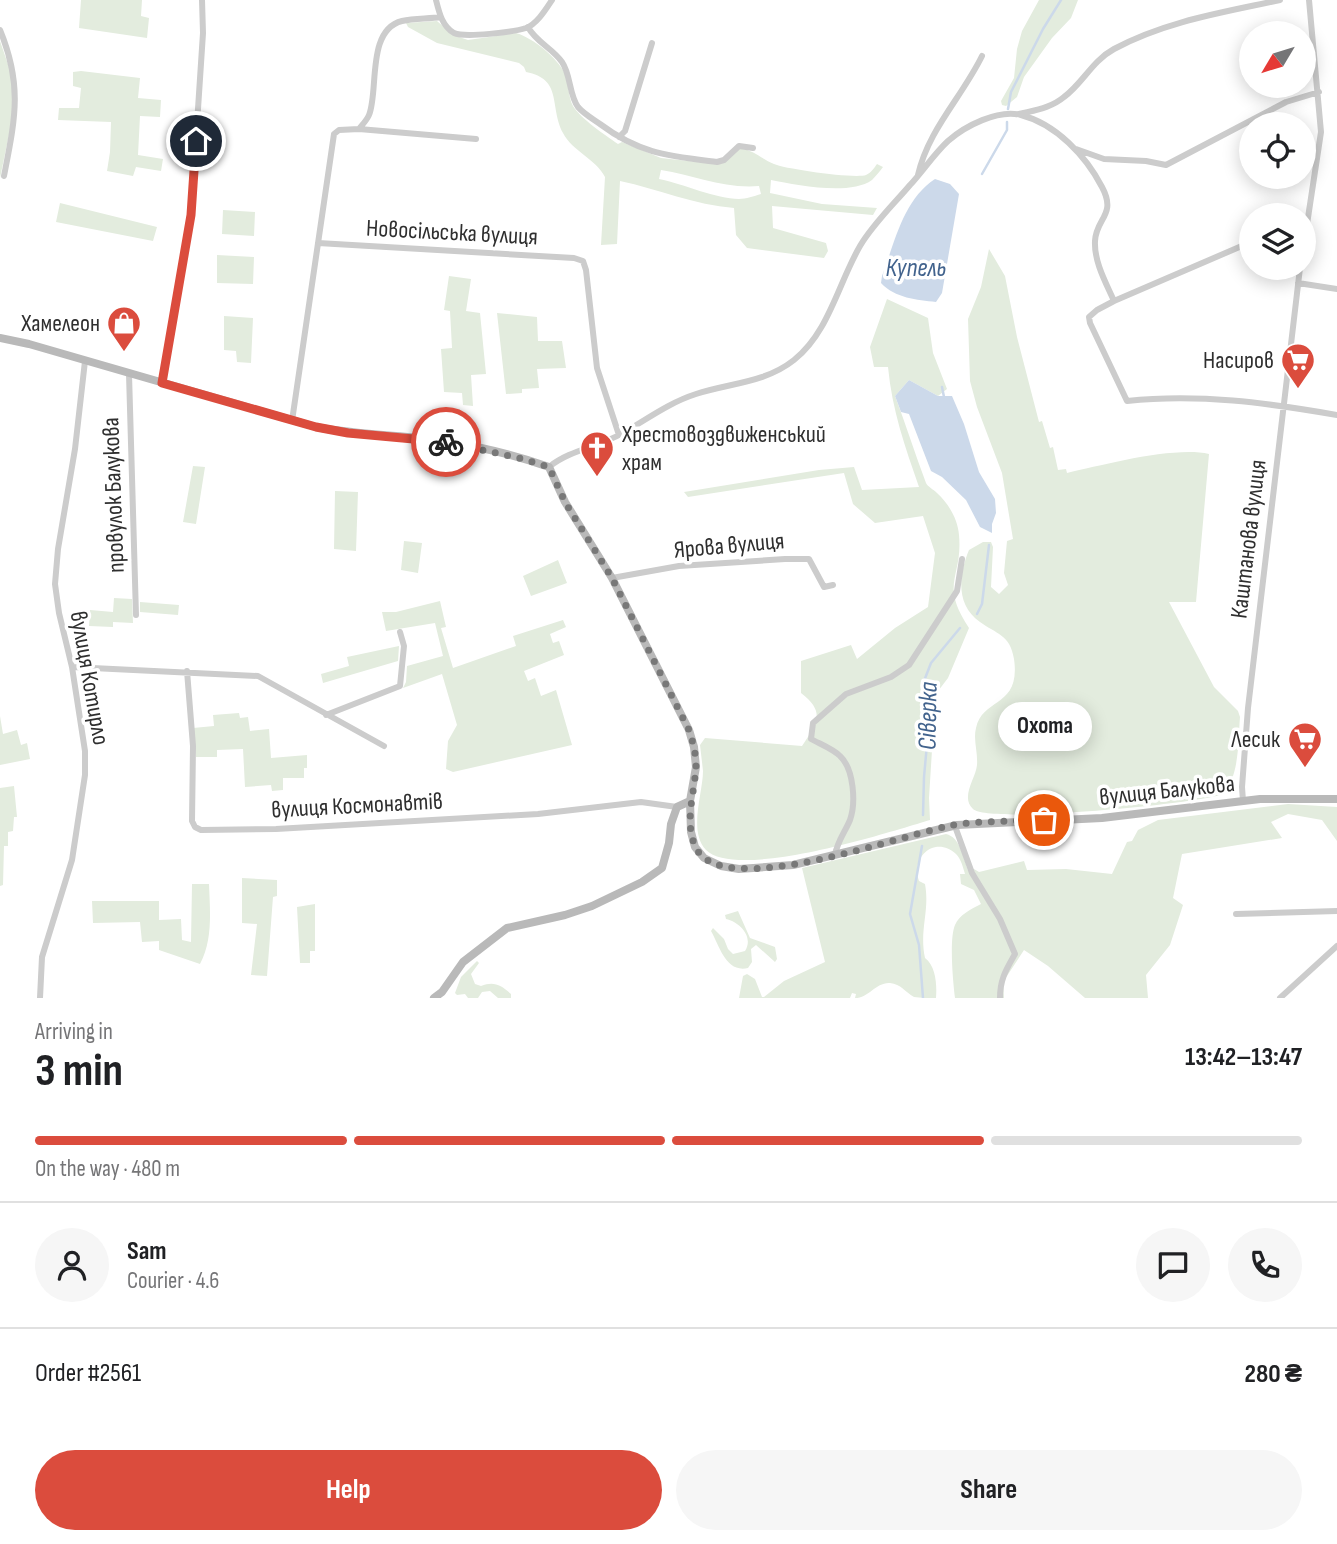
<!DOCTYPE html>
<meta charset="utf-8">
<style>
body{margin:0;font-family:"Sofia Sans Condensed",sans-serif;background:#f6f6f6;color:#202124;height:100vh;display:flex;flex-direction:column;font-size:26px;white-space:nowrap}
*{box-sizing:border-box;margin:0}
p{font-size:23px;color:#757577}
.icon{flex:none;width:38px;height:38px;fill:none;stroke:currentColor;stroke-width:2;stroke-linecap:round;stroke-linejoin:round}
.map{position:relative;height:998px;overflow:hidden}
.side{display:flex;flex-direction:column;background:#fff;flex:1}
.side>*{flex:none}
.needle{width:46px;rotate:232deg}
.fabs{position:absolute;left:1239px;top:21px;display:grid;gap:14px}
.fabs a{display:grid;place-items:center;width:77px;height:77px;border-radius:50%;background:#fff;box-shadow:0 4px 18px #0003;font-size:35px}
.pin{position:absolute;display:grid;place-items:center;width:60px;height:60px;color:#fff;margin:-30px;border:4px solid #fff;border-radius:50%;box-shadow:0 2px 7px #0007}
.courier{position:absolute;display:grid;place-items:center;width:70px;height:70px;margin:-35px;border:5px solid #db4c3d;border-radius:50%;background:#fff;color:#222;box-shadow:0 2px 9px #0007}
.bubble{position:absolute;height:49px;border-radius:24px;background:#fff;box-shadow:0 4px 18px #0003;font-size:23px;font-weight:700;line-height:49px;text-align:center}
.head em{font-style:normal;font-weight:700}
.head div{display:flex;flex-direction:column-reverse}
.head{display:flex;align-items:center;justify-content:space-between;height:119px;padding:0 35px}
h1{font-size:46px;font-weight:700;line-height:52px}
.bar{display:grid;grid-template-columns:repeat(4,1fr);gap:10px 7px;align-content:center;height:84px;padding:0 35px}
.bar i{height:9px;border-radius:5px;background:#e0e0e0}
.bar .current{background:#db4c3d}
.bar p{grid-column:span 4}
.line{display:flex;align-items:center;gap:18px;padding:0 35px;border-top:2px solid #e0e0e0}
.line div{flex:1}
.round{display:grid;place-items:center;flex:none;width:74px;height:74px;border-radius:37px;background:#f6f6f6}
.action{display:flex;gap:14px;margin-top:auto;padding:14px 35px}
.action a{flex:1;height:80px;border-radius:42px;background:#db4c3d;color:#fff;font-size:28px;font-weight:700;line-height:80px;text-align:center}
.action a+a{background:#f6f6f6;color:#202124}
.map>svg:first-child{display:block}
.green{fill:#e3ecde;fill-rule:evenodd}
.water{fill:#ccd9ea}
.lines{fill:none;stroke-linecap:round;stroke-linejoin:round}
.stream{stroke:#ccd9ea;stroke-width:2.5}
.street{stroke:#ccc;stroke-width:6}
.secondary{stroke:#b9b9b9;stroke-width:8}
.done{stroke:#787878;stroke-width:7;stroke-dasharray:0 12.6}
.route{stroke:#db4c3d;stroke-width:9}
.labels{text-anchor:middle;stroke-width:7;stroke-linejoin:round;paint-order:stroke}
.street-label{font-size:24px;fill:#2f2f2f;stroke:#fff}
.poi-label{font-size:24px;fill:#2f2f2f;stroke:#fff;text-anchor:end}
.water-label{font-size:26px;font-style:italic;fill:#42638d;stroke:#fff}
</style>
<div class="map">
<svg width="1337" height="998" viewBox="0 0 1337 998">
<rect width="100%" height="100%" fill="#fff"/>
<path class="green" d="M81,0h61l-1,16 8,2 -2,20 -68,-10z
M1039,0h39l-7,18 -19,20 -28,39 -7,20 -11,9 -4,-1 -1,-4 13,-23 3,-29 5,-18z
M437,21l16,14 15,5 48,-7c17,5 41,24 49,41 4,10 3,23 8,32 8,13 32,29 45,38l4,-2 39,16 55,6 9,-2 15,-14c15,3 20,10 34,16 11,5 81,15 92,11 5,-2 8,-7 11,-11l6,3c-3,4 -7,9 -11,13 -22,16 -76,5 -101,0l-1,13 52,11 55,4 -4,7 -101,-9 1,22 53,15 2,8 -4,7 -77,-10 -11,-13 -2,-27c-39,-3 -76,-19 -114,-27l-3,63 -16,1 4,-68c-9,-18 -33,-26 -42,-44 -14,-27 0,-54 -37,-61l-2,-5 -5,-4 -82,-20 -29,-16 -2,-4zM661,170c33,5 63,19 98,16l2,8c-7,2 -15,5 -22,5 -23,0 -55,-15 -80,-20z
M0,41l12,35v44l-12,58z
M81,71l59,7 -2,20 23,2 -1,17 -20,-1 -2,39 25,4 -2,12 -25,-4 -3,9 -26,-5 3,-19 1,-30 -53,-2 1,-12h20l2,-20 -8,-2v-14z
M60,203l97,24 -4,14 -97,-19z
M223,210l32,2 -1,24 -32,-2z
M989,249l16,27 12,61 22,85 3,-1 8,27 3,-1 5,23 8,-1 1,4c36,-8 107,-27 142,-19l-13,148h-27l45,85 24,24 2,6c-2,23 0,65 -20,78 -28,9 -231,29 -247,14 -13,-12 3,-31 4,-44 1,-13 -4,-25 -1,-37 7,-31 45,-20 38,-69 -4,-25 -18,-25 -34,-37 -25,-17 -21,-48 -11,-72l14,-8h8l2,5 -2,40 8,7 9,-9 -4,-12 3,-32 6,-2 -11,-66 -25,-66 -7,-26 -2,-62 13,-32z
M217,255l37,2 -1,27 -36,-1z
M449,276l22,3 -5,32 14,2 6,61 -15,1 2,31 -10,-1 -1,-12 -18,-1 -3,-43 11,-1 -2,-37 -6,-1z
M887,299l41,19 5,35 14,36 -9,7 -29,-16 -14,16c11,29 20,58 31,87 2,4 7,6 11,10 12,11 21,27 22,42 4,43 -20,48 10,93l-21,50 -16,21 -3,8 3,43 -3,48 1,22c-40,12 -192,61 -224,30 -18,-19 -3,-57 -3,-79 -1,-9 -2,-18 -3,-26l5,-7 97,8c14,-22 25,-33 -1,-53v-32l50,-16 6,14 38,-31 33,-21 7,-54 -12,-37 -48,7 -22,-19 -9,-31 -156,24 -4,-5 135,-22 35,-3 8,23 57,-3c-14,-40 -27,-77 -31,-120h-14l-4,-20z
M497,313l40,4 1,24h24l4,27 -29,1 2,19 -17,1v4l-16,1z
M224,316l29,2 -2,45 -14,-1 -1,-11 -12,-1z
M193,466l12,1 -9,57 -13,-2z
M335,491l23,1 -2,59 -22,-2z
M404,541l18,2 -4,30 -17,-3z
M558,560l9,23 -36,13 -8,-20z
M114,598l18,1 1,24 -20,-1v5l-24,-1 1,-16 23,2z
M440,601l6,26 -5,1 12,40 63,-22 -3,-10 50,-16 3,7 -16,7 3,9 6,-2 5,14 -40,16 4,10 7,-3 6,18 15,-6 16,55 -119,27 -7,-3 2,-28 9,-16 -15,-51 -39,14 3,-6 1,-16 36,-10 -8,-33 -49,8 -4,-19h14z
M140,602l39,3 -1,10 -38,-3z
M399,646l-1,15 -75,22 -2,-9 28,-8 -2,-9z
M239,713l1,5 8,-1 2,14 19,-2 2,29 36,-3v13h-3v10h-21v12l-11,1 -1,-6 -26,2 -2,-38 -26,1v7h-21l-3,-29 21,-2 -1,-11z
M0,716l3,18 14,-4 4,15 6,-2 3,16 -30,6z
M14,786l3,31h-3l-1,14 -5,1v14h-4l-1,39 -3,1v-98z
M1288,804l49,3v34l-15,-21 -34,-6 -17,8 11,16 -100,16 -9,44 10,7 -13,40 -24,30 2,23h-63l-37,-32 -24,-16 -21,32 1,16h-49c-2,-16 -6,-59 0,-73 4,-10 16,-16 26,-21l-7,-14 -13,-6 -1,-10h5c-2,-7 -4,-15 -9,-20 -20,-19 -46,2 -37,27l6,3c5,27 -6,46 0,74 11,8 12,27 11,40 -7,0 -16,0 -22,-1 -9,-5 -13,-13 -24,-14 -14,-1 -21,15 -35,15l1,-4 -4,-1 -2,5h-111l4,-22 4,-2 8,5 7,18h2l20,-16 41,-19 -23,-94 144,-34c14,3 17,23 22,36l6,-1 5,3 45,-11 3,9 39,-1 46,5 15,-32 5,-1 6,-11 20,-10z
M242,878l35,2v16l-4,1 -6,79 -16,-1 6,-51 -15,-1z
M192,884h17c1,27 4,56 -9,80l-41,-14v-9l-17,1 -2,-20 -47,1 -1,-22h67v19l22,-1 1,21 9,2z
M315,904v47h-5v12h-10l-3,-56z
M738,911l12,27 25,9 2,12 -2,3 -19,-17 -5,4 1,13 -4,6c-22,5 -28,-21 -37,-37l2,-3 11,11 4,10 5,5 12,-3c9,-14 -5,-29 -19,-32l-1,-4z
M477,961l2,2 -8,11 4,10 6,2c13,-5 20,-1 30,8v4h-13l-8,-7 -8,1 -4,6h-10l-3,-4 -8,1 -2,-2 6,-16z"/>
<path class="water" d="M935,179l15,5 9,10 -17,99 -6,9c-19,-2 -41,-4 -55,-19l1,-7c13,-34 21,-76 53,-97z
M909,380l29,16h14l12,28 15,48 16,27 1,14 -4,11v9l-12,-6 -14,-27 -24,-23 -11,-6 -22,-57 -8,-2 -6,-16z"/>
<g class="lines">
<path class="stream" d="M1008,109l3,-17 32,-63 18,-29
M982,174l25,-44v-8
M942,387l2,10
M977,614l5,-10 7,-59
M923,815l1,-38 4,-44 -4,-52 7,-18 29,-35
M922,846l-12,68 9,31 4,53"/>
<path class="street" d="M436,0c3,12 6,26 18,33 11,5 60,-1 72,-5 11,-4 20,-19 26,-28
M528,27c8,15 24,21 34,35 9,13 7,33 16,45 6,7 15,12 22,17 40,30 69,32 117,38l7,-2 15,-14 14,2
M0,30c23,56 15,89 4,146
M1019,114c16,-4 32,-6 45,-17 19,-14 28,-36 50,-48 52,-28 111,-37 166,-49
M359,129c3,-4 8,-9 10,-14 10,-24 -3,-85 33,-94 13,-3 26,-2 39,-4
M619,137l6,-6 27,-88
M1076,149l28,10 42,2 20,4 120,-63 33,-10
M918,175c10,-45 44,-78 64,-119
M1251,242l-137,59 -17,9 -8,7 1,6 37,78c71,-8 141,2 210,14
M318,243l256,15 9,3 3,9 11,98 22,67
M1304,244l17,-112 -12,-132
M1298,283l39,6
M129,374l7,241
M162,383l29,-168 12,-182 -1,-33
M292,421l42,-287 5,-4 20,-1 117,10
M549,467c21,-17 49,-20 72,-33 25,-14 47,-31 75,-40 34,-11 69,-11 98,-34 35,-28 44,-76 66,-114 13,-22 33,-41 50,-61 13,-14 24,-31 38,-44 17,-15 50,-32 73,-26 35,9 65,41 81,72 15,28 -6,31 -7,54 -1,21 11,42 19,60
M612,578l67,-12 106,-7h24l15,28 9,-2
M72,667l186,9 126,70
M187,671l6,75 -1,75 3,6 6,3 75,-1 262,-15 103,-12 36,5
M326,715l74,-29 4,-40 -4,-14
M1243,801l-1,-14 6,-79 52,-440
M957,825l-1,4 16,44 28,46 15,35c-9,16 -15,25 -15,44
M835,855c2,-13 10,-23 15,-35 6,-17 4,-51 -10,-64 -7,-7 -20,-12 -29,-17l2,-16 33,-29 45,-17 18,-12 48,-74 5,-32
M1236,914l101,-3
M40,998l2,-41 30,-97 13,-85v-24l-13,-84 -13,-54 -4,-29 3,-35 17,-100 10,-88
M1280,998l57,-52"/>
<path class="secondary" d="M0,338l29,6 287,83c41,8 82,8 124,13 36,6 75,15 109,27l16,35 47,76 77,152 5,17 2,20 -6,34 1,31 4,15 9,11 17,8 18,3 54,-4 164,-40 145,-7 158,-19h77
M434,998l8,-6 21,-30 44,-34 58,-13 27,-9 50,-24 20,-14 7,-25 2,-19 6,-17 13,-6"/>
</g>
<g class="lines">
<path class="done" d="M446,442l77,17 26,8 16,35 47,76 77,152c4,12 7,24 7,36 -1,26 -12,54 -1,80 25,59 215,-15 264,-22 28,-3 57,-3 85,-4"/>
<path class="route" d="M196,141l-5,74 -29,168 154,44 32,6 98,9"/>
</g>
<defs>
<g id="shop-pin" transform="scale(1.75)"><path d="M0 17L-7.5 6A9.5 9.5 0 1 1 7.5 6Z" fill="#db4c3d" stroke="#fff"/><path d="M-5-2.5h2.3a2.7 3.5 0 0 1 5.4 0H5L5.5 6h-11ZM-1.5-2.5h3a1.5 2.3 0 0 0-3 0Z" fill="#fff"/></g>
<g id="supermarket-pin" transform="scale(1.75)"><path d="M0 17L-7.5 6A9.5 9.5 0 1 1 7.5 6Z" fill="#db4c3d" stroke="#fff"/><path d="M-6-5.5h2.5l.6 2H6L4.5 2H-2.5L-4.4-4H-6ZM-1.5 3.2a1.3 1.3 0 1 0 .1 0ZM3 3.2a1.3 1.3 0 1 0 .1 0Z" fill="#fff"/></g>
<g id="church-pin" transform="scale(1.75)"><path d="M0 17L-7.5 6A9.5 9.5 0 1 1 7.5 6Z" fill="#db4c3d" stroke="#fff"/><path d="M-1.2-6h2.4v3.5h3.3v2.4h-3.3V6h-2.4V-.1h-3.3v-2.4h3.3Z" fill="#fff"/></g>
</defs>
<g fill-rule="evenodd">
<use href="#shop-pin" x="124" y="323"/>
<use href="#supermarket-pin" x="1298" y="360"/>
<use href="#church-pin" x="597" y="448"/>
<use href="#supermarket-pin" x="1305" y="739"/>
</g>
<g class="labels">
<g class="street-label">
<text transform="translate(452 232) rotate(3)" y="8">Новосільська вулиця</text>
<text transform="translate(113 495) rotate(-92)" y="8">провулок Балукова</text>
<text transform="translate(1248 539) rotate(-83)" y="8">Каштанова вулиця</text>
<text transform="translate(729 545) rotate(-5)" y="8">Ярова вулиця</text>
<text transform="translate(90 678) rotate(80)" y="8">вулиця Котирло</text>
<text transform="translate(1167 790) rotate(-6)" y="8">вулиця Балукова</text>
<text transform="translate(357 805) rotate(-3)" y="8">вулиця Космонавтів</text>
</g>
<g class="poi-label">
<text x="100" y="331">Хамелеон</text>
<text x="1274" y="368">Насиров</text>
<text x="622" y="442" text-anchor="start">Хрестовоздвиженський<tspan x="622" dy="28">храм</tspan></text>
<text x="1280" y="747">Лесик</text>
</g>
<g class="water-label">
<text x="916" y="276">Купель</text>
<text transform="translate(927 716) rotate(-89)" y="9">Сіверка</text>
</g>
</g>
</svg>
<div class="fabs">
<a><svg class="needle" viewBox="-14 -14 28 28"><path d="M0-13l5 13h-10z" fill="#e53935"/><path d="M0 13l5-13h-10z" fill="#757577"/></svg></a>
<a><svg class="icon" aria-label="locate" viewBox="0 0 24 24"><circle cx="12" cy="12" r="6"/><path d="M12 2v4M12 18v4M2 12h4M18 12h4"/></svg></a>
<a><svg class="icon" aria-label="layers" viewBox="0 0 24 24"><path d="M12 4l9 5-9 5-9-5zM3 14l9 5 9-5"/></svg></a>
</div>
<div class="pin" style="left:1044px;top:820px;background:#ea580c"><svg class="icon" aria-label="bag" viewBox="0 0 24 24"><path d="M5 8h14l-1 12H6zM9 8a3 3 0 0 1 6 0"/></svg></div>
<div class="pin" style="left:196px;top:141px;background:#1f2937"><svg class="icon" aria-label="home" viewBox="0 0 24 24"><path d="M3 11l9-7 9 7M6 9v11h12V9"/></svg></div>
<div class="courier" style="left:446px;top:442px"><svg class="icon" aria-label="bike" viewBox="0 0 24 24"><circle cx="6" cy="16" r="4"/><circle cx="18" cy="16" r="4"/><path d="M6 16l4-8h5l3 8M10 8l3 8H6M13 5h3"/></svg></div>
<div class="bubble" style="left:998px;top:702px;width:94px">Охота</div>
</div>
<section class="side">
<div class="head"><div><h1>3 min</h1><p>Arriving in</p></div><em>13:42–13:47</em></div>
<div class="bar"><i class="current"></i><i class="current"></i><i class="current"></i><i></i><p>On the way · 480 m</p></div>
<div class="line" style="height:126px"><a class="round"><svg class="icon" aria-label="person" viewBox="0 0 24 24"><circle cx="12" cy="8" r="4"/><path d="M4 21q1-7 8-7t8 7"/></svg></a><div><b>Sam</b><p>Courier · 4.6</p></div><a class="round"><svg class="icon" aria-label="chat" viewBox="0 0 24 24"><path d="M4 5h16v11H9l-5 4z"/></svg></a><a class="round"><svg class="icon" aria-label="phone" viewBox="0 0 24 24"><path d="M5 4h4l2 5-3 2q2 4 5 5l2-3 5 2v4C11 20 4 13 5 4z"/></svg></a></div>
<div class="line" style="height:91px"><div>Order #2561</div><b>280 ₴</b></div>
<div class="action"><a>Help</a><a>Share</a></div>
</section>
